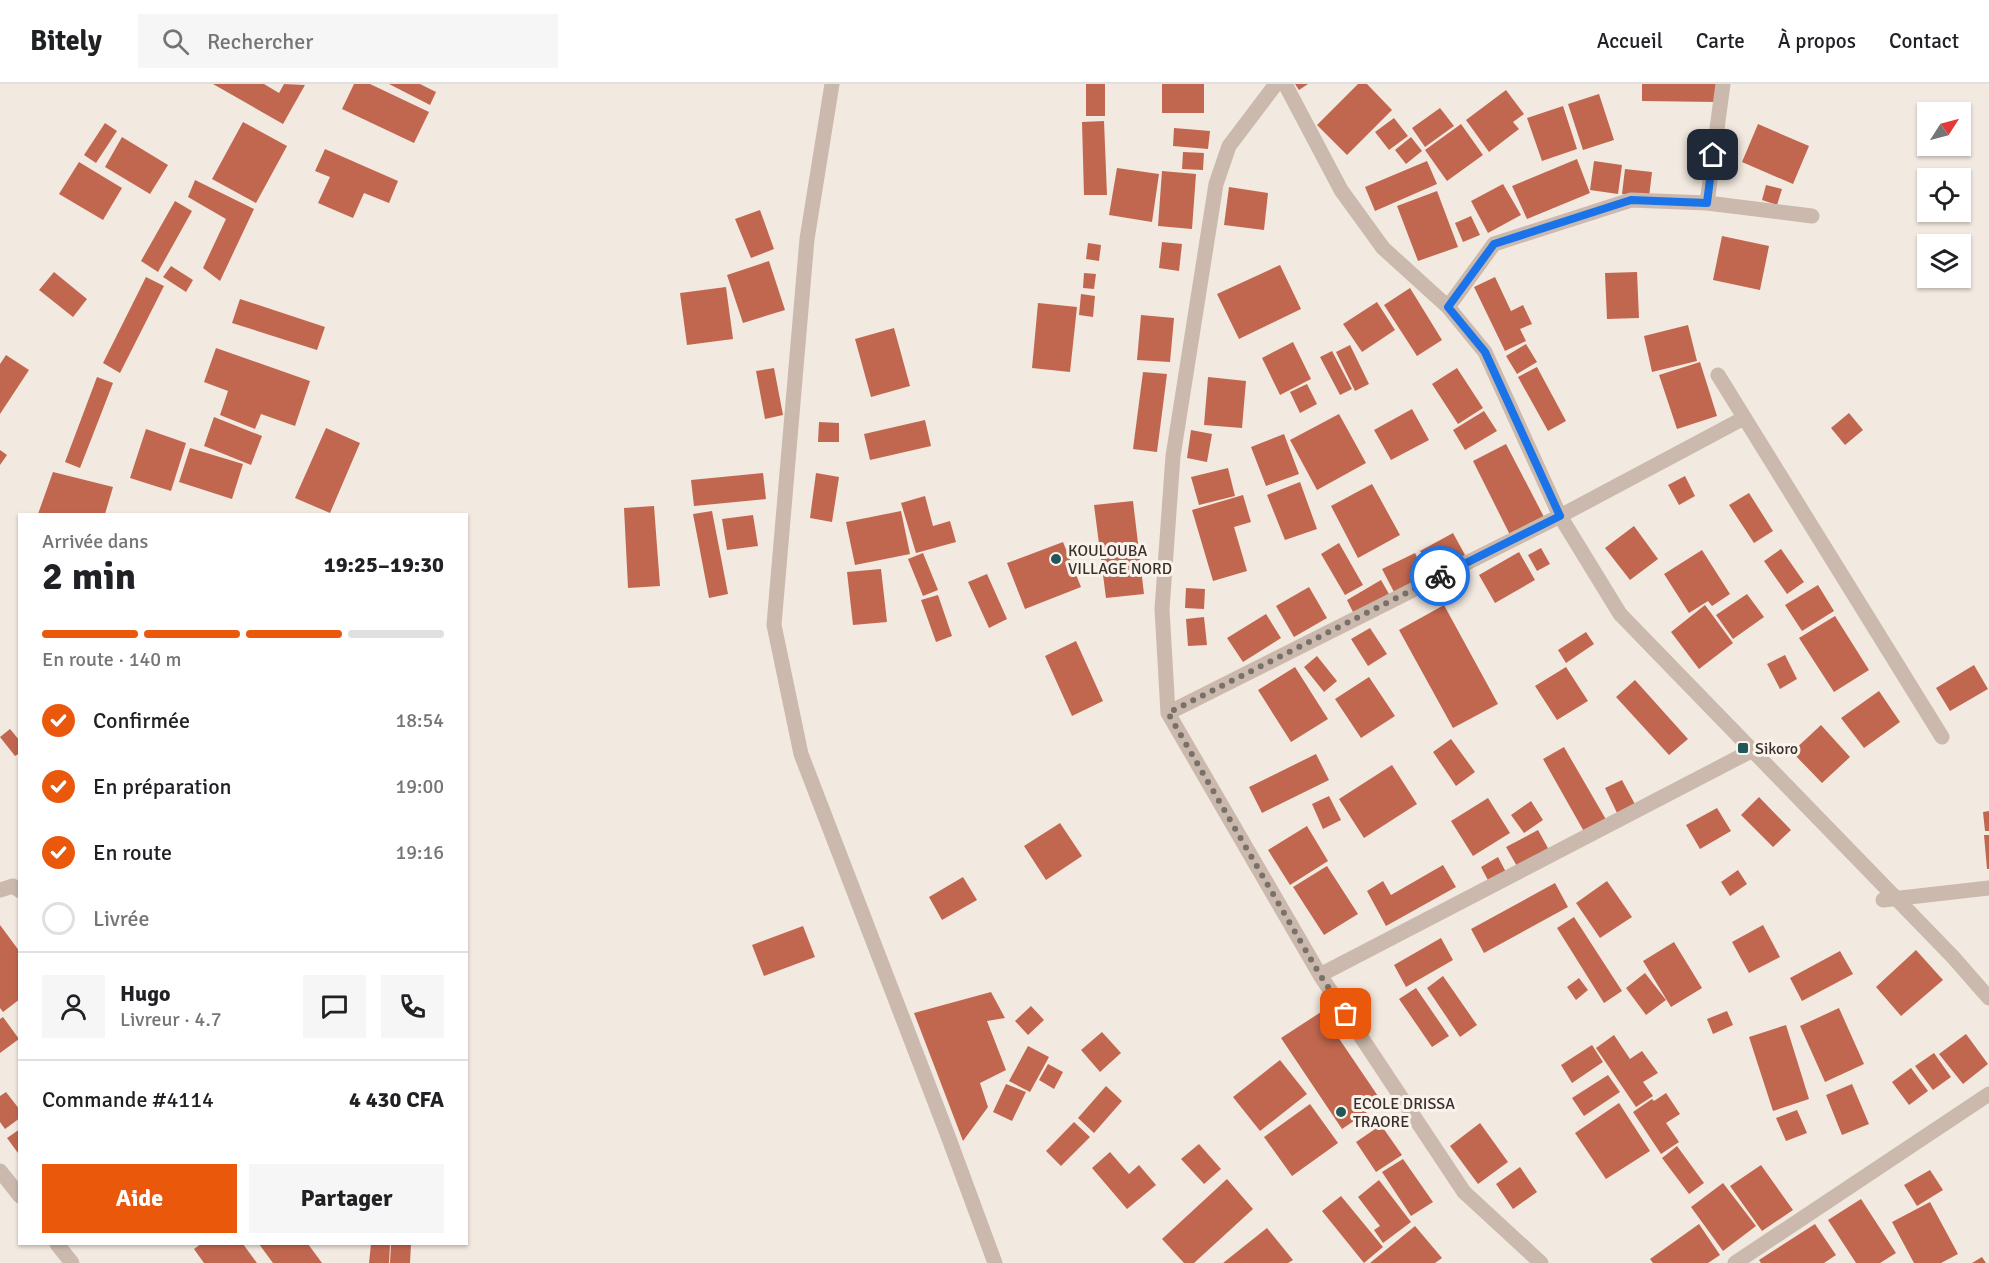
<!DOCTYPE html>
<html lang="fr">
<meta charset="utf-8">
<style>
body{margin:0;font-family:Signika,sans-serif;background:#f6f6f6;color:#202124;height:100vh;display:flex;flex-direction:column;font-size:22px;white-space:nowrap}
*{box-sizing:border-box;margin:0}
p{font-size:20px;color:#757577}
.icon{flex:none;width:33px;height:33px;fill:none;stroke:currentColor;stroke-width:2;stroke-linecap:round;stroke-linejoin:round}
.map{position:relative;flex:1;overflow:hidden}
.sheet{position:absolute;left:18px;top:429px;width:450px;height:732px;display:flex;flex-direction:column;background:#fff;border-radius:0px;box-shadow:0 2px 4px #0004}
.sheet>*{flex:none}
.needle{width:39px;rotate:54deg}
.buttons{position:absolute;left:1917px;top:18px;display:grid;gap:12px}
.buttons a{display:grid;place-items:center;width:54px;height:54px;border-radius:0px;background:#fff;box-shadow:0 2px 4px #0004;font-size:30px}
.pin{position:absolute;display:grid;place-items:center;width:51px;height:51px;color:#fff;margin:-26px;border-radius:12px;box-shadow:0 3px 9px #0006}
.courier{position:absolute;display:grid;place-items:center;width:60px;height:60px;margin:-30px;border:4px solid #1a73e8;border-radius:50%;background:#fff;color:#222;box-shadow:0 2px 8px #0007}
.headline em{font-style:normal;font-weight:800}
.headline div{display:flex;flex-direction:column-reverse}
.headline{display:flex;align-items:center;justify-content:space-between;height:102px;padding:0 24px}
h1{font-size:39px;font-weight:800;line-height:45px}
.bar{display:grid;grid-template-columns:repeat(4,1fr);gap:9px 6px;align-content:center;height:72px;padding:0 24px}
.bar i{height:8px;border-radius:4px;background:#e0e0e0}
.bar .selected{background:#ea580c}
.bar p{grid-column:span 4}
.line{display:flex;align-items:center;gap:15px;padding:0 24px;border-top:2px solid #e0e0e0}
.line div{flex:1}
.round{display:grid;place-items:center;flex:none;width:63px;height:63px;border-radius:0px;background:#f6f6f6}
ol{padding:0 24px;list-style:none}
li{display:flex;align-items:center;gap:18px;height:66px}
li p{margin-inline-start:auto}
li .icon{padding:6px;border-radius:50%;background:#ea580c;color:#fff;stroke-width:4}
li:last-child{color:#757577}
li i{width:33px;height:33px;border:3px solid #e0e0e0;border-radius:50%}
.button{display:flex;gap:12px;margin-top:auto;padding:12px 24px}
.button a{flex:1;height:69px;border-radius:0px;background:#ea580c;color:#fff;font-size:24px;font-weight:800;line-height:69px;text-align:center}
.button a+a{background:#f6f6f6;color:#202124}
header{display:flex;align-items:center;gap:36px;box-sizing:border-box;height:84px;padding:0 30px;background:#fff;border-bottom:2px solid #e0e0e0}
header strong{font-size:28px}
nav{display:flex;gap:33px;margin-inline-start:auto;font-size:21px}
.search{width:420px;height:54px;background:#f6f6f6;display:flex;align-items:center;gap:15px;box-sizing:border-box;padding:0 21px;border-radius:0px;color:#757577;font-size:22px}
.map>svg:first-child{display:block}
.building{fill:#c2674f}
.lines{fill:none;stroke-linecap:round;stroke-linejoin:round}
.minor{stroke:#cab9ac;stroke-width:15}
.done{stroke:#7a706a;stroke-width:6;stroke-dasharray:0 10.8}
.route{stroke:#1a73e8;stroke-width:8}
.poi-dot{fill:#215759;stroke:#faf3ec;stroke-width:2}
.labels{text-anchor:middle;stroke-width:6;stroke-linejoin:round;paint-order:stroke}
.poi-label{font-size:16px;fill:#392f2b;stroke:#faf3ec;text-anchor:start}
</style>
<header>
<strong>Bitely</strong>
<div class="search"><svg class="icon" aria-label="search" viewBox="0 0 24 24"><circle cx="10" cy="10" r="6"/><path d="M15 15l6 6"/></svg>Rechercher</div>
<nav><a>Accueil</a><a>Carte</a><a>À propos</a><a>Contact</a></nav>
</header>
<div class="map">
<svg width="1989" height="1179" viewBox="0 0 1989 1179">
<rect width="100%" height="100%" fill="#f2e9e0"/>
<path class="building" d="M213,0h51l15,9 5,-9 21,1 -22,39z
M354,0h16l59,28 -15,31 -72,-34z
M389,0h31l16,8 -6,13z
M1086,0h19v32h-19z
M1162,0h42v29h-42z
M1295,0h13l-9,6z
M1358,0h9l25,26 -45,45 -30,-30z
M1642,0h75v18l-75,-1z
M1506,6l18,24 -11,8 6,7 -30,23 -23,-32z
M1599,10l15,46 -31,10 -15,-46z
M1563,22l14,43 -35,12 -15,-43z
M1440,24l14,18 -29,21 -13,-19z
M1394,34l14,18 -19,14 -14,-18z
M1104,37l3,74h-23l-2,-73z
M243,38l44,24 -31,57 -44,-24z
M105,39l12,8 -21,32 -12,-8z
M1461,40l22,31 -36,26 -22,-31z
M1758,40l51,22 -16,38 -51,-22z
M1174,44l36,3 -2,18 -35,-3z
M122,53l46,28 -18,29 -45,-27z
M1411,53l11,14 -16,13 -11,-14z
M325,65l73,32 -9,22 -25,-10 -11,25 -35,-15 12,-26 -15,-6z
M1183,68l21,1 -1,17 -21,-1z
M1577,75l13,34 -63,26 -15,-33z
M1427,77l10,23 -62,27 -10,-24z
M1594,77l28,4 -4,29 -28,-4z
M79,78l43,26 -19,32 -44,-26z
M1117,84l42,6 -7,48 -43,-7z
M1625,85l27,3 -3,25 -27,-3z
M1162,87l34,3 -4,55 -34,-3z
M195,96l59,29 -34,72 -17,-13 23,-49 -38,-22z
M1503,100l18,31 -33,18 -17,-32z
M1766,101l16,4 -5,16 -15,-5z
M1229,103l39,6 -4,37 -40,-5z
M1437,107l21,56 -40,14 -21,-55z
M175,117l17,10 -34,61 -17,-11z
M760,126l14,39 -23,9 -16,-39z
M1471,132l9,19 -17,7 -8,-19z
M1722,152l47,10 -9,44 -47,-10z
M1162,158l20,2 -3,27 -20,-3z
M1088,159l13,2 -2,16 -13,-2z
M769,177l16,49 -42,13 -16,-48z
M1280,181l21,44 -62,30 -22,-45z
M171,182l22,14 -7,12 -23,-15z
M54,188l33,27 -14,18 -34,-27z
M1637,188l2,46 -32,1 -2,-46z
M1084,189l12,1 -2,15 -11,-1z
M146,193l18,9 -44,87 -17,-10z
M1495,193l16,34 12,-6 9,19 -12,5 6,12 -21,10 -31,-64z
M726,203l7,52 -46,6 -7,-52z
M1410,204l32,52 -25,16 -33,-51z
M1081,210l14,2 -2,21 -14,-2z
M240,215l85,28 -8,23 -85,-27z
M1377,218l18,28 -33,22 -19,-28z
M1038,219l39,4 -7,65 -38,-4z
M1141,231l33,3 -4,44 -33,-2z
M1688,241l9,36 -45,11 -8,-36z
M894,244l16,58 -39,11 -16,-58z
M1293,258l18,37 -31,16 -18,-37z
M1526,260l11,18 -20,12 -11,-18z
M1350,261l19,39 -14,7 -19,-39z
M216,264l94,33 -15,45 -34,-12 -6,15 -35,-14 8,-24 -24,-9z
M1332,267l20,38 -12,6 -20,-38z
M6,271l23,15 -29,44v-50z
M1700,278l17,54 -40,13 -18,-54z
M1537,283l29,54 -18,10 -30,-54z
M774,284l9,47 -18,4 -9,-48z
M1457,284l26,40 -25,16 -26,-40z
M1143,288l24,2 -10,78 -24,-3z
M97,293l16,6 -33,85 -15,-6z
M1208,293l38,4 -4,47 -38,-3z
M1307,300l10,20 -17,9 -10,-21z
M1412,325l17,31 -38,20 -17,-30z
M1484,327l13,20 -32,19 -12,-20z
M1849,329l14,17 -18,15 -14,-17z
M1339,330l27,49 -49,27 -27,-50z
M214,333l48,19 -11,29 -47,-19z
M925,336l6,26 -61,14 -6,-26z
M819,338l20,1v19h-21z
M326,344l34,15 -30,70 -35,-15z
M146,345l40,14 -15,48 -41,-13z
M1191,346l21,4 -5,28 -20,-4z
M1284,350l15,40 -33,12 -15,-39z
M1506,360l38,73 -34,18 -37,-74z
M190,364l53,16 -11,35 -53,-17z
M0,366l7,5 -7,10z
M1228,384l7,28 -36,9 -8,-28z
M53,388l60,15 -8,27h-67z
M763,389l3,26 -72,7 -3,-26z
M816,389l23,4 -7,45 -22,-4z
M1685,392l10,20 -16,9 -11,-20z
M1300,398l17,47 -32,11 -18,-45z
M1372,400l28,51 -42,23 -27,-52z
M1749,409l24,38 -19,12 -25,-38z
M1243,411l8,27 -17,5 13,44 -34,10 -21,-71z
M925,412l8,30 17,-5 6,21 -40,11 -15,-50z
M1133,417l11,93 -38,4 -12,-93z
M654,422l6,80 -32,2 -4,-80z
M712,427l16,83 -19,4 -16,-84z
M901,427l9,43 -55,11 -9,-43z
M753,431l5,31 -31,4 -5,-31z
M1634,442l24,33 -28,21 -25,-32z
M1453,449l12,22 -32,18 -13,-22z
M1063,458l18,45 -56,22 -18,-46z
M1339,459l24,42 -18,10 -24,-41z
M1541,464l9,16 -13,7 -9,-16z
M1781,465l23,33 -17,12 -23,-33z
M1702,466l28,44 -18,12 -4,-5 -19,12 -25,-39z
M1519,468l16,28 -40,23 -16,-28z
M923,469l15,37 -15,6 -15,-37z
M1415,469l11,22 -32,17 -12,-23z
M881,485l6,53 -34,3 -6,-53z
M987,490l20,45 -18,9 -21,-46z
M1381,496l8,14 -35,20 -7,-14z
M1818,501l16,26 -32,20 -17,-26z
M1309,503l18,31 -33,19 -18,-31z
M1186,504l19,1 -1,20 -19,-1z
M1747,510l17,23 -31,22 -17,-24z
M938,511l14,41 -16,6 -15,-42z
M1444,521l54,99 -45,24 -54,-98z
M1705,521l28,38 -34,26 -28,-37z
M1266,530l15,24 -38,24 -16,-24z
M1835,532l34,54 -35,22 -35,-54z
M1204,533l3,28 -19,1 -2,-27z
M1370,544l17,26 -19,12 -17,-27z
M1586,548l8,12 -28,19 -8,-13z
M1076,557l27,60 -31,15 -27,-60z
M1785,571l12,24 -17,10 -13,-25z
M1317,572l20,25 -13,11 -20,-25z
M1974,581l14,24 -38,22 -14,-23z
M1295,583l33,52 -37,23 -33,-52z
M1566,583l22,34 -31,19 -22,-34z
M1369,593l26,39 -34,22 -26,-39z
M1635,596l53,59 -19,16 -53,-58z
M1879,607l21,31 -36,26 -23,-30z
M1821,641l29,32 -28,26 -30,-31z
M10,645l10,12v12l-5,3 -15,-19z
M1451,655l24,33 -19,14 -23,-34z
M1564,663l44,76 -22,12 -43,-76z
M1316,670l13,26 -67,33 -13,-26z
M1392,681l25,39 -53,34 -25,-39z
M1622,696l15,28 -18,9 -14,-29z
M1329,712l12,24 -18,9 -11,-25z
M1759,713l32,33 -18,17 -32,-32z
M1488,714l22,35 -37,23 -22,-35z
M1531,717l12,19 -19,13 -13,-18z
M1717,724l14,23 -31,18 -14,-24z
M1989,727v20h-4l-2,-19z
M1060,739l22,33 -36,24 -22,-34z
M1307,742l21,35 -38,24 -22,-35z
M1538,746l11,20 -31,18 -12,-21z
M1984,751h5v34h-2z
M1498,773l9,17 -17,10 -9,-17z
M1443,781l13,22 -70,39 -19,-35 16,-10 8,14z
M1327,782l31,48 -34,21 -31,-48z
M1738,786l9,14 -17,12 -9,-14z
M963,793l14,23 -35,20 -13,-23z
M1607,797l25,36 -32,21 -24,-35z
M1555,799l13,24 -84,46 -13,-24z
M1574,833l48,74 -18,12 -47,-75z
M0,841l20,27v47l-17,13 -3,-4z
M1763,841l17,32 -31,16 -17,-31z
M803,842l12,31 -51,19 -12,-31z
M1441,854l12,22 -47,27 -12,-22z
M1674,858l28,46 -31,19 -28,-46z
M1916,866l27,30 -42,36 -25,-29z
M1840,867l13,23 -51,27 -12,-23z
M1645,889l21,27 -20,15 -20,-27z
M1443,892l34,49 -17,12 -33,-49z
M1579,894l9,12 -12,10 -9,-13z
M1416,904l33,48 -17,11 -33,-48z
M991,908l14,26 -18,3 19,49 -26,13 8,24 -25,34 -49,-128z
M1031,922l13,14 -16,15 -13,-14z
M1839,924l25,56 -39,18 -25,-56z
M1727,927l6,14 -20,9 -6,-15z
M1321,928l61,90 -40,27 -61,-91z
M3,933l16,22 -19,14v-34z
M1786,941l23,74 -36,12 -24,-74z
M1102,948l19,21 -21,19 -19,-22z
M1966,950l22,30 -25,20 -24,-30z
M1614,951l16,24 12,-8 16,22 -15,9 10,14 -17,11 -40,-59z
M1592,961l11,17 -31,21 -11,-18z
M1028,962l21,11 -19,35 -21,-11z
M1934,969l17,24 -18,13 -18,-24z
M1280,976l27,34 -47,37 -27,-34z
M1048,980l15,8 -9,17 -15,-9z
M1911,984l17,23 -19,14 -17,-23z
M1608,991l12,17 -36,24 -12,-18z
M1006,1000l20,8 -14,29 -19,-9z
M1852,1000l17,40 -27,11 -16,-40z
M1106,1002l16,15 -28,32 -16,-15z
M6,1008l14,18v8l-15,11 -5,-7v-26z
M1666,1009l14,21 -14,9 13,19 -18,12 -28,-42 19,-13 2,2z
M1619,1019l31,48 -44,28 -31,-46z
M1310,1020l28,39 -46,33 -28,-39z
M1797,1026l10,23 -21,8 -10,-23z
M1074,1038l16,15 -29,29 -15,-15z
M1480,1039l28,39 -30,22 -28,-38z
M1381,1041l21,30 -26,17 -20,-30z
M20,1045v23l-2,1 -11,-15z
M1199,1060l22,25 -17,15 -23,-25z
M1677,1062l27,37 -15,11 -27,-36z
M1110,1068l19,22 10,-9 17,20 -29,24 -35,-41z
M1403,1075l30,43 -22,14 -29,-44z
M1761,1081l32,45 -31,21 -32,-45z
M1520,1083l17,25 -24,17 -17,-25z
M1930,1086l13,20 -26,16 -13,-21z
M1227,1095l26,30 -59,54h-10l-22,-24z
M1379,1096l32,42 -28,21 -9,-13 6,-4 -22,-29z
M1723,1099l33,43 -33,25 -32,-44z
M1341,1112l42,51 -19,16 -42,-52z
M1861,1115l35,54 -16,10h-24l-28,-43z
M1930,1118l28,52 -17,9h-27l-22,-41z
M1699,1140l21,31 -12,8h-55l-3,-4z
M1815,1140l21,31 -12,8h-63l-2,-3z
M1415,1142l27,32 -7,5h-65z
M1267,1144l26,32 -5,3h-65z
M201,1160h42l14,19h-53l-10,-14z
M259,1160h49l14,19h-49z
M371,1160h19l-1,19h-20z
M391,1160h20l-1,19h-20z
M1982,1173l4,6h-14z"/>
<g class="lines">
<path class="minor" d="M832,0l-25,155 -33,386 27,129 147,382 47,127
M1276,0l-47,62 -13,38 -43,272 -11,153 6,104 152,262 144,217 77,71
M1285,0l56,106 42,58 65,59 37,45 75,164 60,98 333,343 36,41
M1707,119l16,-119
M1448,223l46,-63 137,-44 76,3 105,13
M1718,291l224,362
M1168,629l392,-197 184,-98
M0,806l13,-4 7,5
M1883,816l106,-12
M1320,891l431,-224
M0,1087l20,25
M57,1160l15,19
M1735,1179l254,-169"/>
</g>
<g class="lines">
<path class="done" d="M1346,930l-26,-39 -152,-262 272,-137"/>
<path class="route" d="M1440,492l120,-60 -75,-164 -37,-45 46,-63 137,-44 76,3 6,-48"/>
</g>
<g class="poi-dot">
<circle cx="1056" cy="475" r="6"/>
<rect x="1737" y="658" width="12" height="12" rx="3"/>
<circle cx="1341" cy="1028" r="6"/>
</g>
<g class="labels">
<g class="poi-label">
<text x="1068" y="472">KOULOUBA<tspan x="1068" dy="18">VILLAGE NORD</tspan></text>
<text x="1755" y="670">Sikoro</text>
<text x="1353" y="1025">ECOLE DRISSA<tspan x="1353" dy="18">TRAORE</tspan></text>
</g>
</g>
</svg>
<div class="buttons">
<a><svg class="needle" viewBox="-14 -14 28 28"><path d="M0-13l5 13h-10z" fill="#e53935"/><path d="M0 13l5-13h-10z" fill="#757577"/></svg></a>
<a><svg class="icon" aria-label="locate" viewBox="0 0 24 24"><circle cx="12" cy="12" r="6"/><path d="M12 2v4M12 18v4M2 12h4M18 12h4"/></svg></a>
<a><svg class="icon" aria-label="layers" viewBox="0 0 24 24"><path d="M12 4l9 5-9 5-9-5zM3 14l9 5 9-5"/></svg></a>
</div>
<div class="pin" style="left:1346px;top:930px;background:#ea580c"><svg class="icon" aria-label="bag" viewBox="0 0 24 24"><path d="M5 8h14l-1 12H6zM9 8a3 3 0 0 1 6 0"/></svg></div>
<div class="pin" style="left:1713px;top:71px;background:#1f2937"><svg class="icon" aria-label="home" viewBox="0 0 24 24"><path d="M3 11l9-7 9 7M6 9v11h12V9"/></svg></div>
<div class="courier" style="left:1440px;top:492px"><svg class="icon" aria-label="bike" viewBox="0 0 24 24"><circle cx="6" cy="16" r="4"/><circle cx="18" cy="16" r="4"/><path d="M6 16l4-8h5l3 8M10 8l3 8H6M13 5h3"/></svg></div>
<section class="sheet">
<div class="headline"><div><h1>2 min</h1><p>Arrivée dans</p></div><em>19:25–19:30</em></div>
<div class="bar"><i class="selected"></i><i class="selected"></i><i class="selected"></i><i></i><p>En route · 140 m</p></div>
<ol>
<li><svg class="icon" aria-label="check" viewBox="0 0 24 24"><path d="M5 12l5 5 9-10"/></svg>Confirmée<p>18:54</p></li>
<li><svg class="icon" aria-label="check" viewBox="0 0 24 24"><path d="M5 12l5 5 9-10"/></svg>En préparation<p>19:00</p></li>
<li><svg class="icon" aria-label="check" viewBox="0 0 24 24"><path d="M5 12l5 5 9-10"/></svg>En route<p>19:16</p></li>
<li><i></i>Livrée</li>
</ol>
<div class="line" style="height:108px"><a class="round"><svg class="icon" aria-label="person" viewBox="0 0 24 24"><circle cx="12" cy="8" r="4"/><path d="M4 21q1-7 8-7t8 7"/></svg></a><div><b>Hugo</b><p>Livreur · 4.7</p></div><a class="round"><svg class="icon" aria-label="chat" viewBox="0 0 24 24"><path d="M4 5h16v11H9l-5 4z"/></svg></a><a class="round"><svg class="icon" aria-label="phone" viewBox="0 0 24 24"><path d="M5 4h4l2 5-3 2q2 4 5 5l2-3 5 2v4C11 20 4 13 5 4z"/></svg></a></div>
<div class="line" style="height:78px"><div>Commande #4114</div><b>4 430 CFA</b></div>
<div class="button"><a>Aide</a><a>Partager</a></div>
</section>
</div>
